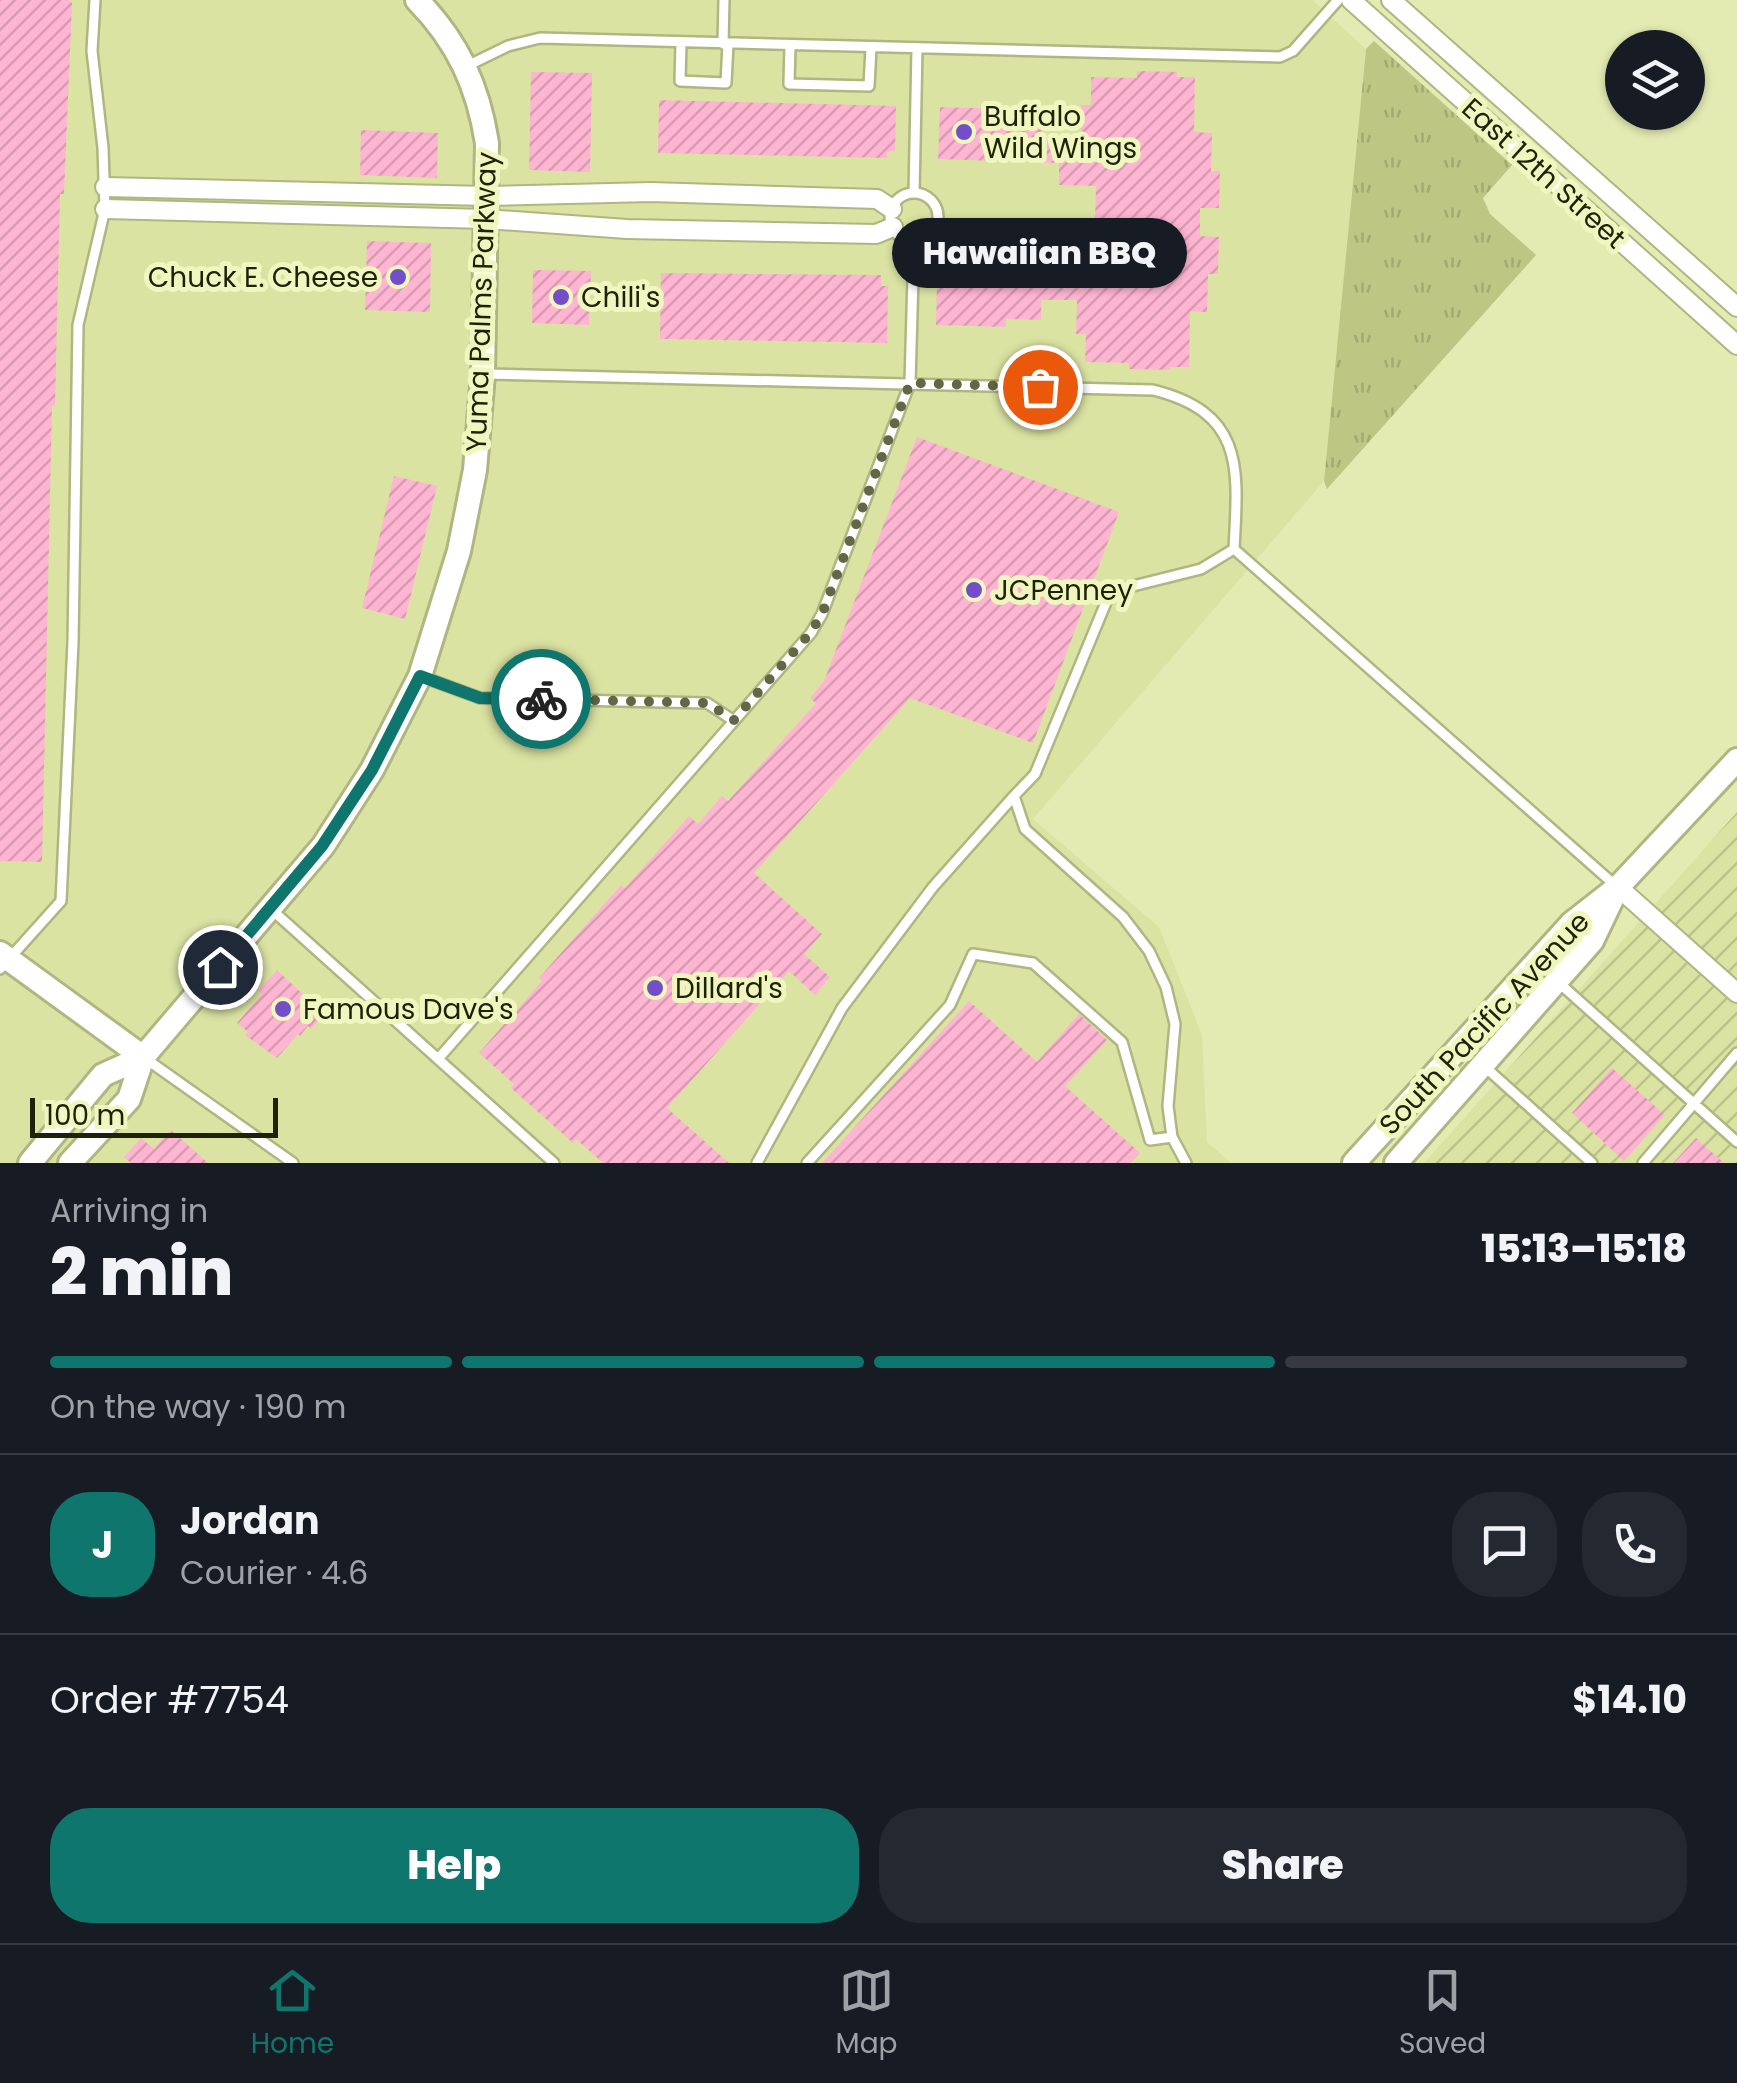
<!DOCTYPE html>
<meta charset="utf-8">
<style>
body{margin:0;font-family:Poppins,sans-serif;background:#242831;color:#f1f3f6;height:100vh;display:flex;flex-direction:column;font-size:38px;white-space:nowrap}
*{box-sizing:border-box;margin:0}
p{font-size:32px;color:#9ea1a6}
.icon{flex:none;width:55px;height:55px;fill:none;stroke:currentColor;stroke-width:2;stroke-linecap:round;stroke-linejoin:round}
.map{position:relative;height:1163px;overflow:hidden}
.drawer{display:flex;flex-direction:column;background:#171b24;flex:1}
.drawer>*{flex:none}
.buttons{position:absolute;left:1605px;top:30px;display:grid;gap:20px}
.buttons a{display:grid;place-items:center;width:100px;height:100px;border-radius:50%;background:#171b24;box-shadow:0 2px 8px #0004;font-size:50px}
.scale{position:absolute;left:30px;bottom:25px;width:248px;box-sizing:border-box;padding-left:10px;border:5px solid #1f210b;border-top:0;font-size:28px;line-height:35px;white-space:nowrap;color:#1f210b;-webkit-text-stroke:8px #f0f7be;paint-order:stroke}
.pin{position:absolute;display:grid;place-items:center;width:85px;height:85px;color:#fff;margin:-42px;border:5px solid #fff;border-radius:50%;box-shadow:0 2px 10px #0007}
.courier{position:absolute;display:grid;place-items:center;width:100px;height:100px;margin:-50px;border:8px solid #0f766e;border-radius:50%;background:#fff;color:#222;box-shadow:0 2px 12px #0007}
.bubble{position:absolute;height:70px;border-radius:35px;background:#171b24;box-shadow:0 2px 8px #0004;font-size:32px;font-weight:800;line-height:70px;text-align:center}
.head em{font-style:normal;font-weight:800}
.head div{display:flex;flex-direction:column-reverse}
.head{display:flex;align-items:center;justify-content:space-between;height:170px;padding:0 50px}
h1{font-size:65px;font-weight:800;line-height:75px}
.bar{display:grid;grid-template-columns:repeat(4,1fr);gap:15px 10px;align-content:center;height:120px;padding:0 50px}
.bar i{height:12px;border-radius:8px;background:#363941}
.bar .current{background:#0f766e}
.bar p{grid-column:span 4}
.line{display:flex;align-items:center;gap:25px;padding:0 50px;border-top:2px solid #363941}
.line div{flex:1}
.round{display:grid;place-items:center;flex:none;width:105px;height:105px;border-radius:40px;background:#242831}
.button{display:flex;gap:20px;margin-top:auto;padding:20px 50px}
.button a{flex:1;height:115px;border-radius:40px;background:#0f766e;color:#fff;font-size:40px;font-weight:800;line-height:115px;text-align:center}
.button a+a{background:#242831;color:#f1f3f6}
.menu{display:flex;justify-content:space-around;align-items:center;height:140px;border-top:2px solid #363941;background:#171b24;font-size:28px;color:#9ea1a6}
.menu a{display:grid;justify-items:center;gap:5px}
.menu .current{color:#0f766e}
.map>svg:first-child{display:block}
.built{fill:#dbe3a3}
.industrial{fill:url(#industrial-furrows)}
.grass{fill:url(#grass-tufts)}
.building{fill:url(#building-hatch)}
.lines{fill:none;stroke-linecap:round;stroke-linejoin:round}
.lane-casing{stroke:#afb680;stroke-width:14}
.street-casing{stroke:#afb680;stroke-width:22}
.secondary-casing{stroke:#afb680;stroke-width:28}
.lane{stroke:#fff;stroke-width:9}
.street{stroke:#fff;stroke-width:18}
.secondary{stroke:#fff;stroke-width:22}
.done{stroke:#646745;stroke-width:10;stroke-dasharray:0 18}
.route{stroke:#0f766e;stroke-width:12}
.poi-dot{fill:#744ec7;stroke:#f0f7be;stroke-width:4}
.labels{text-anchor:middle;stroke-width:10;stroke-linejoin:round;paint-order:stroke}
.poi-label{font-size:28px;fill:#1f210b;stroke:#f0f7be;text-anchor:start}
.street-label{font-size:28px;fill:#1f210b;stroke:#f0f7be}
</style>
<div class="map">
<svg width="1737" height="1163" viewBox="0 0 1737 1163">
<defs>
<pattern id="industrial-furrows" width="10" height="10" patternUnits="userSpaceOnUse" patternTransform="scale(2.5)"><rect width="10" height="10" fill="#dbe3a3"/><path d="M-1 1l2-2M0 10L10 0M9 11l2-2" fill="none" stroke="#bcc28b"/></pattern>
<pattern id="grass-tufts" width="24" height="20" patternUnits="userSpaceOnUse" patternTransform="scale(2.5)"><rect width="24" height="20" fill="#bec684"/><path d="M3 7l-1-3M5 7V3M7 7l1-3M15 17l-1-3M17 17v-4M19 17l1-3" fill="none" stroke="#a3aa71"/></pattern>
<pattern id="building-hatch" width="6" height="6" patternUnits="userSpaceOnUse" patternTransform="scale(2.5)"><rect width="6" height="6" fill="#feb5d2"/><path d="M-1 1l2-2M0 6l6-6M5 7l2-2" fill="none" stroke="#d99bb3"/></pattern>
</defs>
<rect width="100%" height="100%" fill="#e3eab2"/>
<path class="built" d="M0,0h1312l54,49 -42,432 -291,338 126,108 43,108 5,107 24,21h-1231z"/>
<path class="industrial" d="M1737,812v351h-313l223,-250z"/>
<path class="grass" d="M1374,41l138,124 -29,33 7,16 46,41 -209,234 -3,-8 42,-432z"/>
<path class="building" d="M0,0h69l3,3 -8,191h-4l-5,212 -3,-1 -10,457 -42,-1z
M1137,71l40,1v5h18l-1,55 18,1 -1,38h9l-1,37h-19v28l19,1 -1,37h-10l-1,38 -17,-1 -1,56h-19v3l-41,-1v-6l-44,-1 1,-28h-10l1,-34h-36v20l-35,-1v8l-70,-2 1,-45h8v-7l112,2v-23l37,1 2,-67 -37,-1v-22l-121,-4 2,-52 70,2 -1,7 35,1 -1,20 38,1v-33h10v-28l46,1z
M531,72l61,1 -2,99 -61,-2z
M659,100l237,6 -1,45 -8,1v6l-229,-5z
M361,130l77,3 -1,45 -77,-3z
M367,241l64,2 -1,69 -65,-2z
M533,270l58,1 -2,54 -57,-2z
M661,273l220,2v11h7l-1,57 -227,-4z
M917,437l202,75 -86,231 -123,-45 -156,175 68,61 -18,20 26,23 -15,18 -26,-24 -122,137 62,55h-126l-27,-24 -3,4 -62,-55 3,-4 -35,-31 63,-72 -3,-3 82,-93 4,3 64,-72 9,8 24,-28 6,5 88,-98 -6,-5 14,-17z
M394,476l43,10 -32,133 -43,-11z
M277,970l47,44 -13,15 -3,-3 -8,10 -2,-2 -21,24 -32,-23 3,-3 -11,-9 25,-29 -4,-3z
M969,1001l68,61 42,-48 28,26 -42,46 75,67 -10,10h-308z
M1612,1068l53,47 -41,46 -52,-48z
M171,1130l37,33h-77l-7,-6 17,-19 13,11z
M1696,1138l28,25h-51z"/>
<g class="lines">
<g class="lane-casing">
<path id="lane" d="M681,43l-1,38 46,2 2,-39
M723,44l1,-44
M790,46l-1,38 80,2 2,-38
M467,66l41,-20 32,-8 740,19 13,-6 45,-51
M914,193l3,-144
M890 217a24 24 0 1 1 48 0a24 24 0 1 1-48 0Z
M486,374l667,16c93,23 85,80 81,159
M423,677l57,21 227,5 27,18
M272,910l282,253
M0,969l61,-68 12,-259 5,-317 27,-116 -2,-61 -11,-97 3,-51
M1558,982l179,160
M146,1059l147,104
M438,1059l373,-426 11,-19 88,-231 4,-142
M1485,1067l107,96
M757,1163l85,-155 91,-121 81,-91
M807,1163l143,-158 23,-51 60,9 89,79 28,98 22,-3
M1186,1163l-14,-26 -4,-31 7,-82 -9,-37 -17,-36 -26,-34 -98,-88 -11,-33 21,-22 72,-174 14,-11 80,-20 33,-20 382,337
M1643,1163l94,-110"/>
</g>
<g class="street-casing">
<path id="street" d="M1351,0l386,345
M1391,0l346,307
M105,187l382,9 164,-4 226,7 15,10
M105,209l381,10 141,10 249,5 17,-7
M1618,887l119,106"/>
</g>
<g class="secondary-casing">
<path id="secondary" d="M0,953l143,104
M30,1163l73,-88 40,-18
M70,1163l59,-64 14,-42 180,-211 49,-76 48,-94 39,-125 16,-81 8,-96 4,-231c-9,-57 -29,-101 -70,-143
M1354,1163l218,-240 46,-36 119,-127
M1396,1163l196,-222 22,-46"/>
</g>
<use href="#lane" class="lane"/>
<use href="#street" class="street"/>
<use href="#secondary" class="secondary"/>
</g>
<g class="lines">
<path class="done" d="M541,699l166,4 27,17 77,-88 11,-18 88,-231 130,4"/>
<path class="route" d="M220,967l102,-121 50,-76 48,-94 60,22 61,1"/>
</g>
<g class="poi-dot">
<circle cx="964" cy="132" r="10"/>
<circle cx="398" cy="277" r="10"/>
<circle cx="561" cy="297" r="10"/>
<circle cx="974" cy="590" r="10"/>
<circle cx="655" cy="988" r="10"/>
<circle cx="283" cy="1009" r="10"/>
</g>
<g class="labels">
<g class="poi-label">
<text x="984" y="126">Buffalo<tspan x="984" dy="32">Wild Wings</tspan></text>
<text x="378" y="287" text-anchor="end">Chuck E. Cheese</text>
<text x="581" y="307">Chili's</text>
<text x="994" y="600">JCPenney</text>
<text x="675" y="998">Dillard's</text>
<text x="303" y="1019">Famous Dave's</text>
</g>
<g class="street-label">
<text transform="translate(1544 173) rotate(42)" y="10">East 12th Street</text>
<text transform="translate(481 302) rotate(-88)" y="10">Yuma Palms Parkway</text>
<text transform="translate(1484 1023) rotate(-47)" y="10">South Pacific Avenue</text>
</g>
</g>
</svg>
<div class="buttons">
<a><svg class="icon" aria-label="layers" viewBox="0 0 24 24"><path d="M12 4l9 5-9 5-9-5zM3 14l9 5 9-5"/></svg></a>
</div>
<div class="scale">100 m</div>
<div class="pin" style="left:1040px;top:387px;background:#ea580c"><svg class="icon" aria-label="bag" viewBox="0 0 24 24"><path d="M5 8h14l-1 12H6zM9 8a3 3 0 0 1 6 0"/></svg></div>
<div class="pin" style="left:220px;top:967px;background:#1f2937"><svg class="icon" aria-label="home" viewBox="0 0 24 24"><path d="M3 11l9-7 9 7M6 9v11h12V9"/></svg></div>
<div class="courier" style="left:541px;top:699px"><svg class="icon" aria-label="bike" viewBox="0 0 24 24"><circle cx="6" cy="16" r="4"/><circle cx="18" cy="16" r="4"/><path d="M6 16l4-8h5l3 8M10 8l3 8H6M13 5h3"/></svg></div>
<div class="bubble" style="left:892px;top:218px;width:295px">Hawaiian BBQ</div>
</div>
<section class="drawer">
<div class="head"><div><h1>2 min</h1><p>Arriving in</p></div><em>15:13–15:18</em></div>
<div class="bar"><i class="current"></i><i class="current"></i><i class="current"></i><i></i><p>On the way · 190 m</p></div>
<div class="line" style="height:180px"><b class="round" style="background:#0f766e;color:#fff">J</b><div><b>Jordan</b><p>Courier · 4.6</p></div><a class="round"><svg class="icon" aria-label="chat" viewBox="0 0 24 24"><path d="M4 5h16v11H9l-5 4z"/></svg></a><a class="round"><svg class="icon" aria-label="phone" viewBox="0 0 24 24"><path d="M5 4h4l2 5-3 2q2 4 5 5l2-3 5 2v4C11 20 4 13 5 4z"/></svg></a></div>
<div class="line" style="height:130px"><div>Order #7754</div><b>$14.10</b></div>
<div class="button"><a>Help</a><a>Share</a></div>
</section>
<nav class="menu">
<a class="current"><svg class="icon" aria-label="home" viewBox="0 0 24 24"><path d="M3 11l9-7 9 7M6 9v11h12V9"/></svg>Home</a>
<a><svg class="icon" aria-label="map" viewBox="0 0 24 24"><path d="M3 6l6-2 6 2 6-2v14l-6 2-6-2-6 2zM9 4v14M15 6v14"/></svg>Map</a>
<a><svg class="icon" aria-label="saved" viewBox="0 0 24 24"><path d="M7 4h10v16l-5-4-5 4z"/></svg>Saved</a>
</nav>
